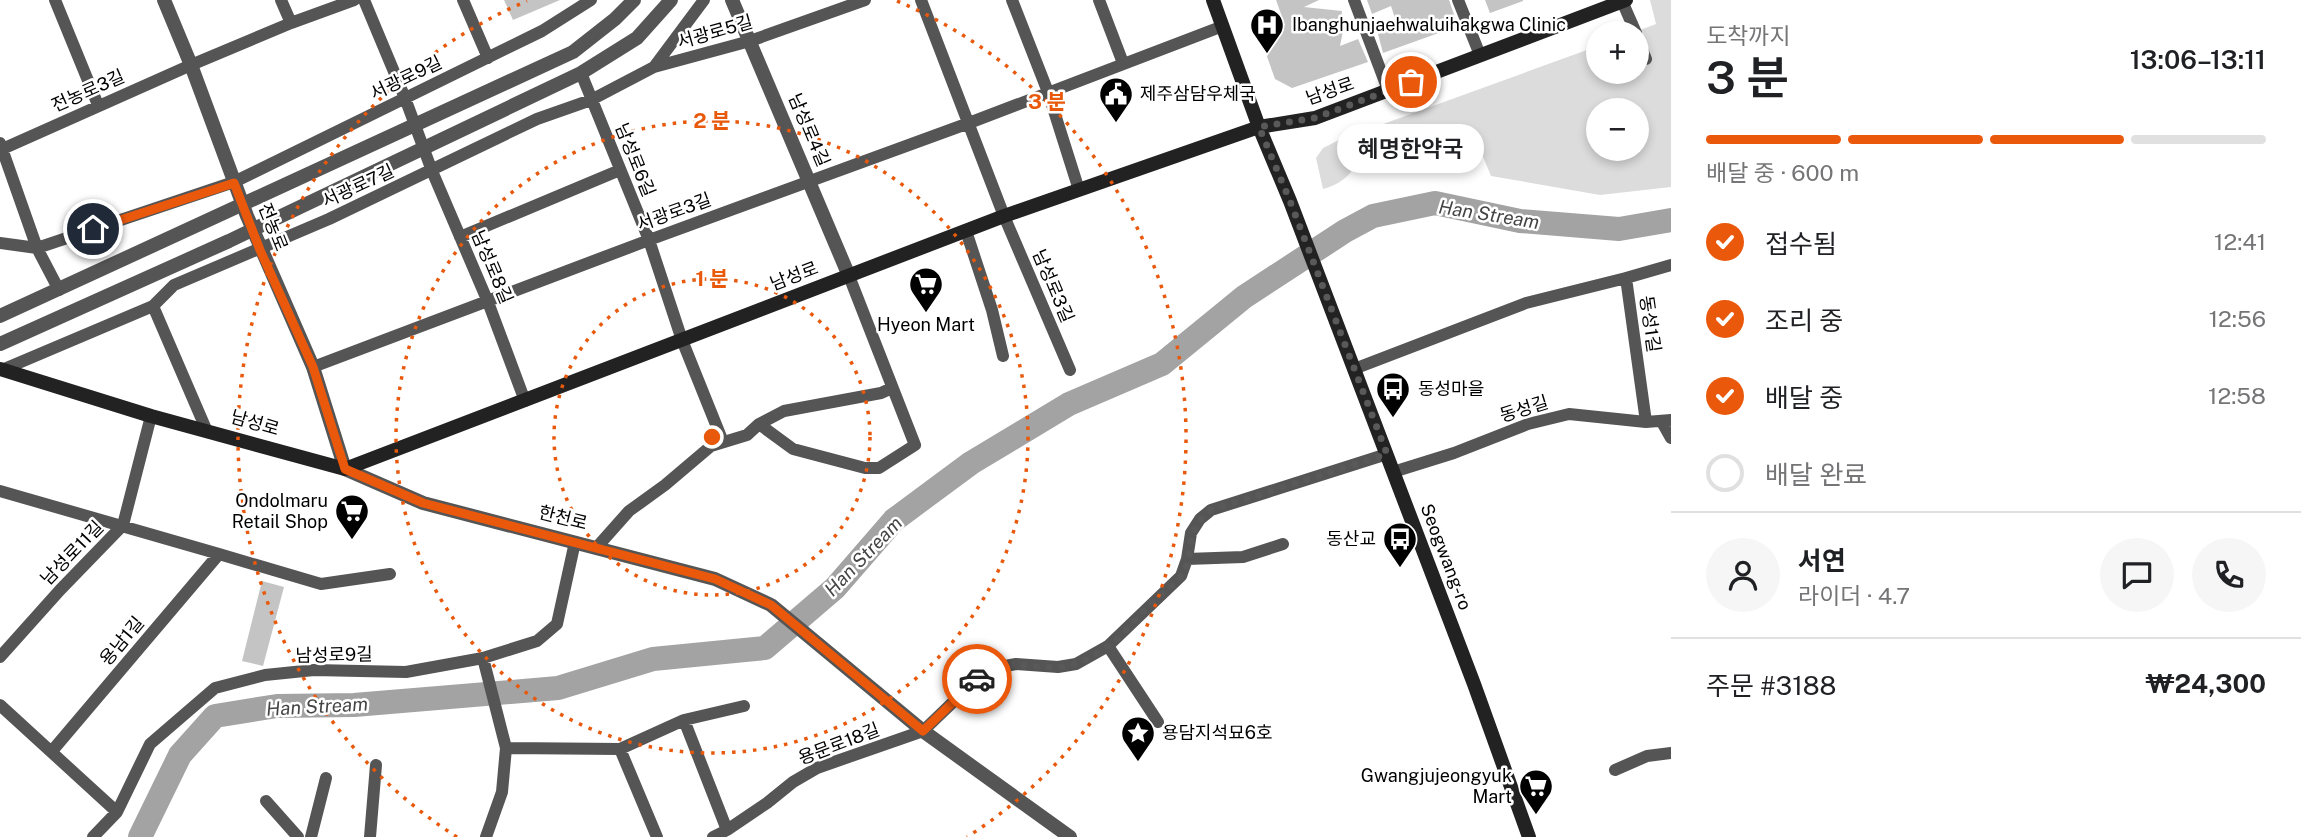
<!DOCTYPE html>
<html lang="ko">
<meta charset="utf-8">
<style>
body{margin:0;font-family:"Public Sans","Noto Sans KR",sans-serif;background:#f6f6f6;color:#202124;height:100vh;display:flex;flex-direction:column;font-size:26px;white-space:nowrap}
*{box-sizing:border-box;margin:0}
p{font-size:23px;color:#757577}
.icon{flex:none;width:38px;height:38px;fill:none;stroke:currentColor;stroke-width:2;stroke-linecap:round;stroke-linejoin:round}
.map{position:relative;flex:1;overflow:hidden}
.side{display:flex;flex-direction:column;background:#fff;width:630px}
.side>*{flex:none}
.buttons{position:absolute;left:1586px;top:21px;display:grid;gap:14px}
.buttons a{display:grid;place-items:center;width:63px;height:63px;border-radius:50%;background:#fff;box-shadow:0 4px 10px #0003;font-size:35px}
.pin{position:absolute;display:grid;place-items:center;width:60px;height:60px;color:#fff;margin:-30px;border:4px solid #fff;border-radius:50%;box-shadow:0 2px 7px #0007}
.courier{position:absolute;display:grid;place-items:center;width:70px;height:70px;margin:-35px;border:5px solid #ea580c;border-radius:50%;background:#fff;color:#222;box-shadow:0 2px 9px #0007}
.bubble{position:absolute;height:49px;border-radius:24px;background:#fff;box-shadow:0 4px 10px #0003;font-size:23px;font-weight:600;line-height:49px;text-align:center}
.headline em{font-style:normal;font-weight:600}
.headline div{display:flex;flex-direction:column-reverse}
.headline{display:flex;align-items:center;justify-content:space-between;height:119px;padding:0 35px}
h1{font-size:46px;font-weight:600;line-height:52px}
.bar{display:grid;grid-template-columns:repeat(4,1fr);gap:10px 7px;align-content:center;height:84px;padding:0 35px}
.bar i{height:9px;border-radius:5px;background:#e0e0e0}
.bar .selected{background:#ea580c}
.bar p{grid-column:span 4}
.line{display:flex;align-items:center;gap:18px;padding:0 35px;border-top:2px solid #e0e0e0}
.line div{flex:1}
.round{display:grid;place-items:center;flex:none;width:74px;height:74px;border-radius:37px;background:#f6f6f6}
ol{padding:0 35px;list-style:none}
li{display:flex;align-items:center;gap:21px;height:77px}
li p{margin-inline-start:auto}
li .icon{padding:7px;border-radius:50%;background:#ea580c;color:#fff;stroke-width:4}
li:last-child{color:#757577}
li i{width:38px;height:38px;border:4px solid #e0e0e0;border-radius:50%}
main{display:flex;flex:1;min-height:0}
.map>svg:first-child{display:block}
.green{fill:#dcdcdc;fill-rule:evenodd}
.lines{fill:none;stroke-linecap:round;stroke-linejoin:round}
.river{stroke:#a3a3a3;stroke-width:24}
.building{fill:#c4c4c4}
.minor{stroke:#555;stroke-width:12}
.tertiary{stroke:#555;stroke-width:14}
.secondary{stroke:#222;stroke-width:14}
.done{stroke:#595959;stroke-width:7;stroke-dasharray:0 12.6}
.route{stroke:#ea580c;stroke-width:9}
.ring{fill:none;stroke:#e8590c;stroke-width:3.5;stroke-dasharray:3.5 7}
.labels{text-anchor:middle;stroke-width:5;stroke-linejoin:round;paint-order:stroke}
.poi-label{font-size:18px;fill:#000;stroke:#fff;text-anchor:start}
.street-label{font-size:18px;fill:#000;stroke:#fff}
.water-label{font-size:19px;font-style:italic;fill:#444;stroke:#fff}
.centre{fill:#e8590c;stroke:#fff;stroke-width:3.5}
.ring-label{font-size:21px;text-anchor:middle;font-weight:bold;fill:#e8590c;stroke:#fff;stroke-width:5;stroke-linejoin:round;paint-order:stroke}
</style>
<main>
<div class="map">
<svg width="1671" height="837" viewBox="0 0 1671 837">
<rect width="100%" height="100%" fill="#fff"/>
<path class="green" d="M1650,0h21v187l-71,8 -109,-19 -12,-29 -58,-5 -63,20c-8,14 -19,23 -35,27l-7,-31 7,-10 16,-8 259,-94v26h38v-39h-4l24,-9zM1598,110h38v39h-38z"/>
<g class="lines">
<path class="river" d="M140,837l40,-82 35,-39 62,-10 77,-1 204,-17 95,-29 112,-11 70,-60 59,-68 77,-57 98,-59 93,-40 82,-67 101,-66 28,-15 62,-13 85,18 99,8 52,-9"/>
</g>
<path class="building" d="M504,0h56l-47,20z
M1276,0h43l-15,7 38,4 -2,20h3l-3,15 18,-7 10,23 -76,26 -17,-9 -16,-45 26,-9z
M1367,0h82l9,26 -75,27 -5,-19 20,-7 -7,-21 -19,8z
M1485,0h38v1l-33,12z
M262,581l22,6 -21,79 -21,-5z"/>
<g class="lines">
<path class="minor" d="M55,0l43,105
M281,0l10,23
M364,0l41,98 27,73 56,131 37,99
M463,0l25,58
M921,0l83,216 66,154
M1012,0l36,92 31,98
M1099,0l24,63
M1354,0l34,90
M1458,0l22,55
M1622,1l14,32
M1636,35l10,24
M654,67l96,-26 115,-41
M581,73l68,167 33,100 41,102
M0,143l37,105 22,42
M0,150l191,-85 100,-42 63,-23
M966,231l26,79 11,46
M460,237l160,-67
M0,243l37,5 197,-66 308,-151 49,-31
M153,306l53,123
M313,367l336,-127 320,-117 254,-97
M1354,369l172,-66 100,-25
M2,370l151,-64 21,-21 155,-66 208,-100 54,-19 63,-33 50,-67
M1646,422l-20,-144 45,-13
M1662,422l9,16
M759,424l34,25 72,19h14l36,-23 -66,-169
M1393,472l61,-19 74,-29 41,-10 77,8 25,-2
M0,491l219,63 -167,197
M597,547l32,-36 36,-26 46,-39 36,-11 12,-11 25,-13 97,-18 11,-5
M219,554l102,30 69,-10
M1187,559l56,-2 40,-13
M1108,646l50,76
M0,657l60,-67 63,-65 28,-109
M483,658l23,90 -4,44 -16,45
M0,705l117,107
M684,720l43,110
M506,748l114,1 64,-29 60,-14
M620,749l37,88
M1615,770l32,-14 24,-3
M266,801l32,36
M93,837l24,-25 33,-68 65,-56 50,-13 49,-5 92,2 77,-14 54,-17 20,-17 18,-82
M311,837l15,-59
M370,837l6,-72
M713,837l14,-7 40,-27 26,-21 24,-14 106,-37 57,-55 20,-9 16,-3 42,3 18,-3 32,-18 73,-70 6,-17 4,-26 9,-14 11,-9 176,-56"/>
<path class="tertiary" d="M164,0l27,65 56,151 66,151 32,102 78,34 292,76 56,26 152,126 147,106
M732,0l117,276
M0,316l573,-264 42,-33 19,-19
M0,344l229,-103 352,-168 56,-35 34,-38"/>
<path class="secondary" d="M1213,0l46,127 31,74 184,483 55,153
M0,369l151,47 194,53 659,-253 255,-89 56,-9 311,-118"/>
</g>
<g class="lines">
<path class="done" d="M977,679c28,-23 51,-10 82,-12 17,-1 35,-10 49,-21 16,-11 27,-27 41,-41 10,-10 24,-18 32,-29 16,-23 0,-43 30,-66l176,-56 -97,-253 -31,-74 56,-9 96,-36"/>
<path class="route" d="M93,229l141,-46 26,67 53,117 32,102 78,34 292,76 56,26 152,126 54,-52"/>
</g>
<g class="ring">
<circle cx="712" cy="437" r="158"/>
<circle cx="712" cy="437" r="316"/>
<path d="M457 837A474 474 0 0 1 527 1M897 1A474 474 0 0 1 967 837"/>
</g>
<defs>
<g id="hospital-pin" transform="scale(1.75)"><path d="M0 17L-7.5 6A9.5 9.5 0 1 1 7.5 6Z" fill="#000" stroke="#fff"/><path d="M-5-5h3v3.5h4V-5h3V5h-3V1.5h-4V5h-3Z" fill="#fff"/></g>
<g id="civic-pin" transform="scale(1.75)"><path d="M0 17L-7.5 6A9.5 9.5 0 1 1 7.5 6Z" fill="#000" stroke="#fff"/><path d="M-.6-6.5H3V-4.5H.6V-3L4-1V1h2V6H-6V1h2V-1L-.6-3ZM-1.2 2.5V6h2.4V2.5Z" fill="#fff"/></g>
<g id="supermarket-pin" transform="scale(1.75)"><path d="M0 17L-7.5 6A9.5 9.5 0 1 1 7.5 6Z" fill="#000" stroke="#fff"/><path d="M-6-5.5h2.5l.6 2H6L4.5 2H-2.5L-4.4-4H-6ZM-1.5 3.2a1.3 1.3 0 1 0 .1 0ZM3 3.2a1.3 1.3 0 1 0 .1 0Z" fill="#fff"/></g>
<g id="bus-pin" transform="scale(1.75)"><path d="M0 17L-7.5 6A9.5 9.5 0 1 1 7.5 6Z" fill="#000" stroke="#fff"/><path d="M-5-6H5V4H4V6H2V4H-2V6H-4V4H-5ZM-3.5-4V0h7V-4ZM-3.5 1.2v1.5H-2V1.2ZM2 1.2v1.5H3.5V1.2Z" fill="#fff"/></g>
<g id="sight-pin" transform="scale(1.75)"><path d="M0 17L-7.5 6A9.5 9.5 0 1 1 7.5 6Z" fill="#000" stroke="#fff"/><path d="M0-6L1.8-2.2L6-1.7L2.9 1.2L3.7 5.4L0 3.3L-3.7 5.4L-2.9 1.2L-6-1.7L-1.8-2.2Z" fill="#fff"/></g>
</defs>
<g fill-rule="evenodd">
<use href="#hospital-pin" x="1267" y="25"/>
<use href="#civic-pin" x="1116" y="94"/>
<use href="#supermarket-pin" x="926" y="284"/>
<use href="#bus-pin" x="1393" y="389"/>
<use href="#supermarket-pin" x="352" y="511"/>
<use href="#bus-pin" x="1400" y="539"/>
<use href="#sight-pin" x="1138" y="733"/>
<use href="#supermarket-pin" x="1536" y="786"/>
</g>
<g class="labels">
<g class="poi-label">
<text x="1292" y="31">Ibanghunjaehwaluihakgwa Clinic</text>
<text x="1140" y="100">제주삼담우체국</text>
<text x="926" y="331" text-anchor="middle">Hyeon Mart</text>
<text x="1418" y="395">동성마을</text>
<text x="328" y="507" text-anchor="end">Ondolmaru<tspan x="328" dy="21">Retail Shop</tspan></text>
<text x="1376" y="545" text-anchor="end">동산교</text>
<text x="1162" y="739">용담지석묘6호</text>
<text x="1512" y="782" text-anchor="end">Gwangjujeongyuk<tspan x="1512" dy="21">Mart</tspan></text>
</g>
<g class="street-label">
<text transform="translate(715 32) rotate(-16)" y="6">서광로5길</text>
<text transform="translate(406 78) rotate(-26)" y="6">서광로9길</text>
<text transform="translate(88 91) rotate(-24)" y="6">전농로3길</text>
<text transform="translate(1330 91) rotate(-19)" y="6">남성로</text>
<text transform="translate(809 130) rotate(67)" y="6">남성로4길</text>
<text transform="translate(635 160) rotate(68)" y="6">남성로6길</text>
<text transform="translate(358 186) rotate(-25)" y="6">서광로7길</text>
<text transform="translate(674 212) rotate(-20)" y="6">서광로3길</text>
<text transform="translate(273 227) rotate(68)" y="6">전농로</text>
<text transform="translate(492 267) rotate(67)" y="6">남성로8길</text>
<text transform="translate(794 276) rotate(-21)" y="6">남성로</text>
<text transform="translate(1053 286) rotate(67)" y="6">남성로3길</text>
<text transform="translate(1650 324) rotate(82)" y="6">동성1길</text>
<text transform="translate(1524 409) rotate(-17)" y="6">동성길</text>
<text transform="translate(255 423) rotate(16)" y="6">남성로</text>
<text transform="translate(563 518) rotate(14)" y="6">한천로</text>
<text transform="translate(72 553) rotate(-46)" y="6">남성로11길</text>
<text transform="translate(1446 557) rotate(69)" y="6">Seogwang-ro</text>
<text transform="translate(122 641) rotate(-50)" y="6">용남1길</text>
<text transform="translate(334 655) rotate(-1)" y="6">남성로9길</text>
<text transform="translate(839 744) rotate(-21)" y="6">용문로18길</text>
</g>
<g class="water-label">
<text transform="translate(1489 214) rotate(9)" y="7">Han Stream</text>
<text transform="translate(863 556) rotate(-46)" y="7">Han Stream</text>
<text transform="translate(317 706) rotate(-3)" y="7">Han Stream</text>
</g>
</g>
<circle cx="712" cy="437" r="10" class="centre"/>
<g class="ring-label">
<text x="1047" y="109">3 분</text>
<text x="712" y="128">2 분</text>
<text x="712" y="286">1 분</text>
</g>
</svg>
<div class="buttons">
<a>+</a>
<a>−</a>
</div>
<div class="pin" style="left:1411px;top:82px;background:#ea580c"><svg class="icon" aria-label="bag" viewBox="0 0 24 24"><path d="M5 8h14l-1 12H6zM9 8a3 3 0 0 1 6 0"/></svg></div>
<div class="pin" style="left:93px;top:229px;background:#1f2937"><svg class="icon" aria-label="home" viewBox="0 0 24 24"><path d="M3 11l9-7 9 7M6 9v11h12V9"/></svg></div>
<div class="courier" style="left:977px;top:679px"><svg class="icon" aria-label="car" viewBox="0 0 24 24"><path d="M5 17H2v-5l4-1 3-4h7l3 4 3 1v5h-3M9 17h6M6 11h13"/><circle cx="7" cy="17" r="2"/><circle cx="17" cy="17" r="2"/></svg></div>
<div class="bubble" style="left:1337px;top:124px;width:147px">혜명한약국</div>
</div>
<section class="side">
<div class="headline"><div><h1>3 분</h1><p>도착까지</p></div><em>13:06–13:11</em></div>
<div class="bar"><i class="selected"></i><i class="selected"></i><i class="selected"></i><i></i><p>배달 중 · 600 m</p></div>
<ol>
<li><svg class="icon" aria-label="check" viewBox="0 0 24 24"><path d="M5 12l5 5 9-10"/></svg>접수됨<p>12:41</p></li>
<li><svg class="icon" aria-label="check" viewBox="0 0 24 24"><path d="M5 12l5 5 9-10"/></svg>조리 중<p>12:56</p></li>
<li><svg class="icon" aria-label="check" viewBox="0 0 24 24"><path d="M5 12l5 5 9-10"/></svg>배달 중<p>12:58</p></li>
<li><i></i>배달 완료</li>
</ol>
<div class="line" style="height:126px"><a class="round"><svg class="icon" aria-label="person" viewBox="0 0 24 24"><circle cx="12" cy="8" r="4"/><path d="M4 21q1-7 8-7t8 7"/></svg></a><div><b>서연</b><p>라이더 · 4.7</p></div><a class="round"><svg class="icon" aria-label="chat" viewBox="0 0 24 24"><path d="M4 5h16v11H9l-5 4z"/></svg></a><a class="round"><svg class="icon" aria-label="phone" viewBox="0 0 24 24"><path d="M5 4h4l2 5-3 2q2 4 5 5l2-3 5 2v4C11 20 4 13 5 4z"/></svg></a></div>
<div class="line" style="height:91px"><div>주문 #3188</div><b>₩24,300</b></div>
</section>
</main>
